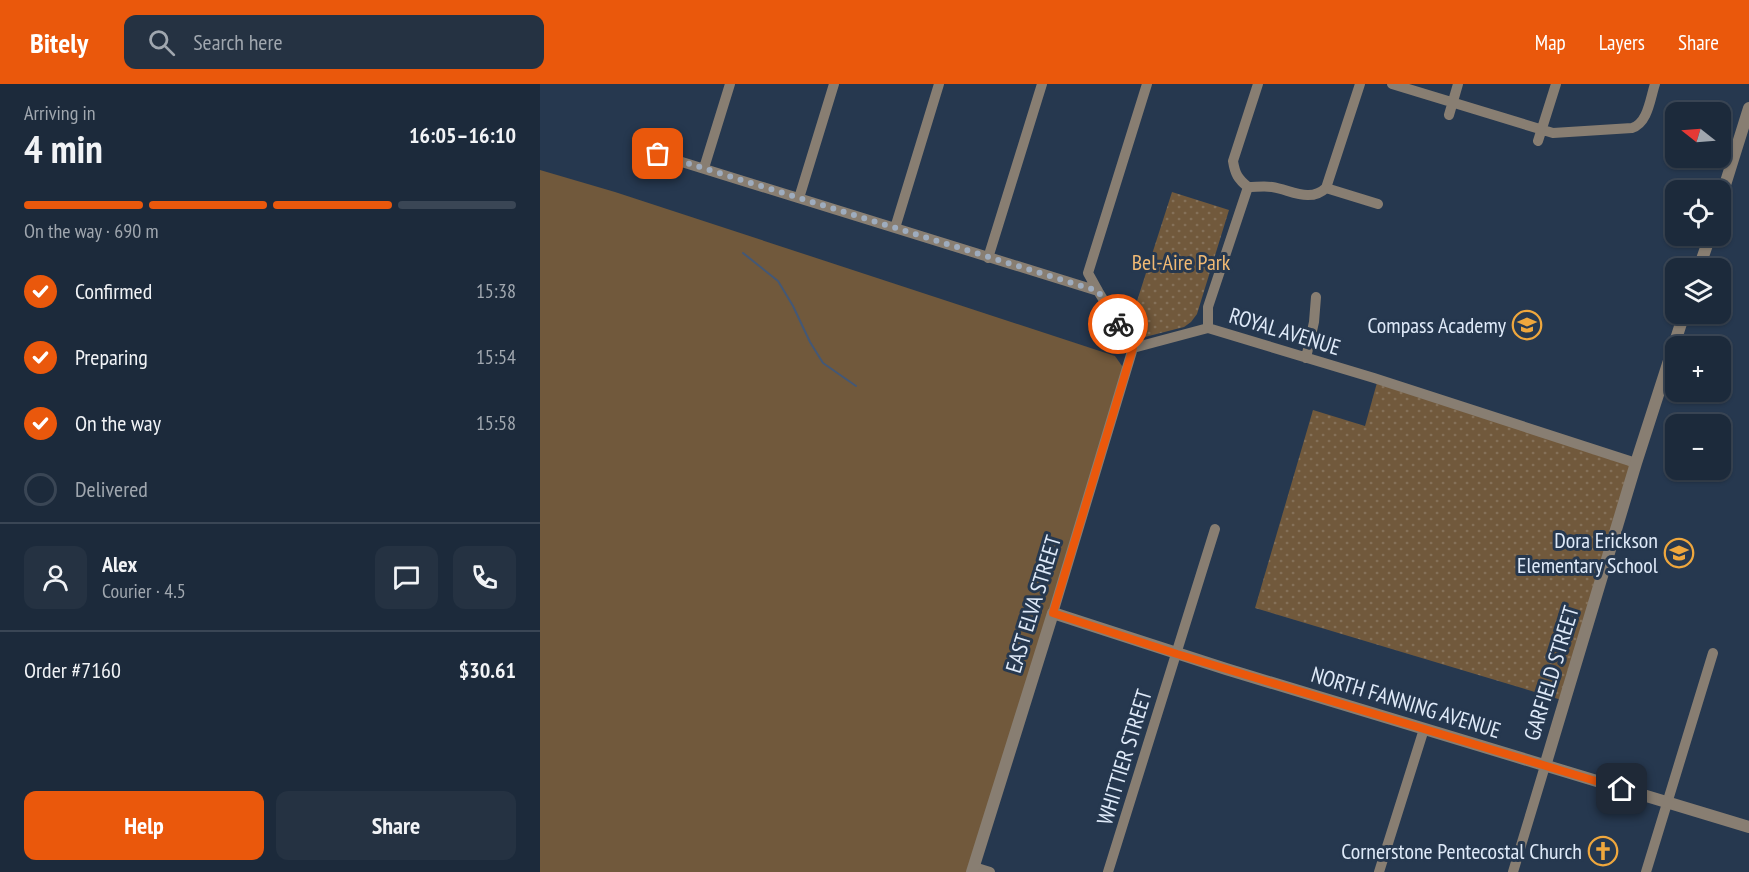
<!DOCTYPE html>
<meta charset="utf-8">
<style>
body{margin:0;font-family:"PT Sans Narrow",sans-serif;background:#253242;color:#f1f3f6;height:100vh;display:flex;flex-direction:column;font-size:22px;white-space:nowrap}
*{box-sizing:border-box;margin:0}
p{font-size:20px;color:#a0a7af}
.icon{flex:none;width:33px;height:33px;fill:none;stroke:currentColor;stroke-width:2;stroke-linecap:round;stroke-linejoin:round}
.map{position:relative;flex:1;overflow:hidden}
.drawer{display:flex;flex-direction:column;background:#1c2a3b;width:540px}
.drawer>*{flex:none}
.needle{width:39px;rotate:287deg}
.controls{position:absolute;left:1125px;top:18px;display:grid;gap:12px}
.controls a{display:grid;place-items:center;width:66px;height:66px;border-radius:12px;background:#1c2a3b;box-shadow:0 2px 4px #0004,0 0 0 2px #3a4655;font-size:30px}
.pin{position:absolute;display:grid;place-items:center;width:51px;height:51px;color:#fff;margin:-26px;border-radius:12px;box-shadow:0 3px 9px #0006}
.courier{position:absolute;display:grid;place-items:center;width:60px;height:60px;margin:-30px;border:4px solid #ea580c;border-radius:50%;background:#fff;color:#222;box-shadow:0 2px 8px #0007}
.headline em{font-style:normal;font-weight:700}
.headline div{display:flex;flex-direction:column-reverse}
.headline{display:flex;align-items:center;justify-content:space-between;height:102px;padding:0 24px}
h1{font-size:39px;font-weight:700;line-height:45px}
.bar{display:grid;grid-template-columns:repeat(4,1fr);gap:9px 6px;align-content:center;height:72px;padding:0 24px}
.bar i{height:8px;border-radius:4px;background:#3a4655}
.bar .active{background:#ea580c}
.bar p{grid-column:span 4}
.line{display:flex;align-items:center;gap:15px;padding:0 24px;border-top:2px solid #3a4655}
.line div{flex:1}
.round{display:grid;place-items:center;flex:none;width:63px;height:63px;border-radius:12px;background:#253242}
ol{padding:0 24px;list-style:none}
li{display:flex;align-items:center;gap:18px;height:66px}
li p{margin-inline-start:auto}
li .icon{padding:6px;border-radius:50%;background:#ea580c;color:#fff;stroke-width:4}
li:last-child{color:#a0a7af}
li i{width:33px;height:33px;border:3px solid #3a4655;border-radius:50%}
.primary-button{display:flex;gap:12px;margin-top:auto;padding:12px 24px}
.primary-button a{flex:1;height:69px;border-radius:12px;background:#ea580c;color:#fff;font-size:24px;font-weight:700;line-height:69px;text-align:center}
.primary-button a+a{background:#253242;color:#f1f3f6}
header{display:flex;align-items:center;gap:36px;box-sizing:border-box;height:84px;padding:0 30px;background:#ea580c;color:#fff}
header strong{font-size:28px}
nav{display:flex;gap:33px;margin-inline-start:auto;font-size:21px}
.search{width:420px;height:54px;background:#253242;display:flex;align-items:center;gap:15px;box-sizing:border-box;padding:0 21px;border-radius:12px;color:#a0a7af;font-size:22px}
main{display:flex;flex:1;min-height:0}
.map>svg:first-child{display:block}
.green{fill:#71593c}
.park{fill:url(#park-dots)}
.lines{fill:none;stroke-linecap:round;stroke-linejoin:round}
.stream{stroke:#435877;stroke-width:2}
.minor{stroke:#887e72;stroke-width:10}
.tertiary{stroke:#887e72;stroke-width:12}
.done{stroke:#9eacbe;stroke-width:6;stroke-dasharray:0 10.8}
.route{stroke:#ea580c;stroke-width:8}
.labels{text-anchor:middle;stroke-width:6;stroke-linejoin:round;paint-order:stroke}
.park-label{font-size:22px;fill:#f1ba74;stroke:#26384f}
.poi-label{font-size:22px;fill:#dfeaf9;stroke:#26384f;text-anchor:end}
.street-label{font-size:22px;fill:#dfeaf9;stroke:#26384f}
</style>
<header>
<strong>Bitely</strong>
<div class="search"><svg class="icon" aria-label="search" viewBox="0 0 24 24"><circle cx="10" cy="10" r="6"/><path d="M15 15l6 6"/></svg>Search here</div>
<nav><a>Map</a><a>Layers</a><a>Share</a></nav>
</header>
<main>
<section class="drawer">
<div class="headline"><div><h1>4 min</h1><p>Arriving in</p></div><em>16:05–16:10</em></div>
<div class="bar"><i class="active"></i><i class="active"></i><i class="active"></i><i></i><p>On the way · 690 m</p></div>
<ol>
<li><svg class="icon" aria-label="check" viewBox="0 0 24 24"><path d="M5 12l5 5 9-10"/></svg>Confirmed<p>15:38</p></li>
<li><svg class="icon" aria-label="check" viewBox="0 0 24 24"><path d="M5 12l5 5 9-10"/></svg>Preparing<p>15:54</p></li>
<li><svg class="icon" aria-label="check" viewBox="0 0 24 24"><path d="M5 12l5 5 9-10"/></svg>On the way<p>15:58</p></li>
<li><i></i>Delivered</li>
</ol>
<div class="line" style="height:108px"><a class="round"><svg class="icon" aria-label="person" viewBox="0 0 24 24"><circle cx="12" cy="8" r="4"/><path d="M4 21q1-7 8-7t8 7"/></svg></a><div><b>Alex</b><p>Courier · 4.5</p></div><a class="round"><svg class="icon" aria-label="chat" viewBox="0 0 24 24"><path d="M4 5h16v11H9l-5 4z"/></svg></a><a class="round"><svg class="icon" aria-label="phone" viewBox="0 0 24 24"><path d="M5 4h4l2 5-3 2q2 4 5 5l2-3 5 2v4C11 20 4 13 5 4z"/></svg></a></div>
<div class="line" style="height:78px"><div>Order #7160</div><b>$30.61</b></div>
<div class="primary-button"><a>Help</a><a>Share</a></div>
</section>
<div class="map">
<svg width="1209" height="788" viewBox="0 0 1209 788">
<defs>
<pattern id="park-dots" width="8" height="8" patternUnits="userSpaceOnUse" patternTransform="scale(1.5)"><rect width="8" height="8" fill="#71593c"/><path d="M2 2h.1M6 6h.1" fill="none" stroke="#857159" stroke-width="1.8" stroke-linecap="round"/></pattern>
</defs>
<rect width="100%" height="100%" fill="#26384f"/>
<path class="green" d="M0,86l75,22 500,164 12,17 -155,499h-432z"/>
<path class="park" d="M632,108l57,18 -32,104 -6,8 -7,5 -43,11 -8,-2 -5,-7z
M838,295l258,84 -71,238 -310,-93 58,-198 52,16z"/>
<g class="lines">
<path class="stream" d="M203,169l35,28 15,25 17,36 13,21 33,23"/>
<path class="minor" d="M852,0l161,49 79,-5c16,-5 18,-29 23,-44
M909,31l9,-31
M998,57l18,-57
M100,65l458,142 35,57
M164,84l26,-84
M708,103c8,0 17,-1 24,0 19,3 38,16 54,1l52,16
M708,103c-10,-8 -13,-13 -15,-26l25,-77
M786,104l34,-104
M259,114l35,-114
M355,144l44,-144
M448,174l54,-174
M558,207l-10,-18 59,-189
M668,244v-21l40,-120
M593,264l75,-20 166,50 262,85
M766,274l8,-36 2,-25
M513,529l80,-265
M434,783l16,5
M568,788l107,-343
M839,788l45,-143
M973,788l32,-106
M1106,788l67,-219"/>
<path class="tertiary" d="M1180,117l29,-93
M1159,184l11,-32
M1005,682l91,-303 48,-149
M432,788l81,-259 173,56 523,158"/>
</g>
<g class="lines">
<path class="done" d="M118,70l440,137 20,33"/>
<path class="route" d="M578,240l15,24 -80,265 124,41 445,135"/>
</g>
<defs>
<g id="school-ring" transform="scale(1.5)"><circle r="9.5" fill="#26384f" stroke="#efa73d" stroke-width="1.5"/><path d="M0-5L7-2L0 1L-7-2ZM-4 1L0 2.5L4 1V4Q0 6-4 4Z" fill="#efa73d"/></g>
<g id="church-ring" transform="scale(1.5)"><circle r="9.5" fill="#26384f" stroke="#efa73d" stroke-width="1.5"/><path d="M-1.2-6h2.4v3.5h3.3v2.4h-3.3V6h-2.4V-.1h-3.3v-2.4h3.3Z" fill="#efa73d"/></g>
</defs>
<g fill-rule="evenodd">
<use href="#school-ring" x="987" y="241"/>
<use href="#school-ring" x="1139" y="469"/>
<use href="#church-ring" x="1063" y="767"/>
</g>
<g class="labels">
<g class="park-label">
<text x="641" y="186">Bel-Aire Park</text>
</g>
<g class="poi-label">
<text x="966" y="249">Compass Academy</text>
<text x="1118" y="464">Dora Erickson<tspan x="1118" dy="25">Elementary School</tspan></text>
<text x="1042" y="775">Cornerstone Pentecostal Church</text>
</g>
<g class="street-label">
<text transform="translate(745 247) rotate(17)" y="8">ROYAL AVENUE</text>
<text transform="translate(493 520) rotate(-73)" y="8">EAST ELVA STREET</text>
<text transform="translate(1011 589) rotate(-73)" y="8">GARFIELD STREET</text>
<text transform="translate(866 618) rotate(17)" y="8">NORTH FANNING AVENUE</text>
<text transform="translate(584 673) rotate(-73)" y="8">WHITTIER STREET</text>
</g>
</g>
</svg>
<div class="controls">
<a><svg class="needle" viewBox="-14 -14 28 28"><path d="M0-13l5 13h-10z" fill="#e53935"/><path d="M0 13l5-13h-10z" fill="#a0a7af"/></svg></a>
<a><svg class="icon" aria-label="locate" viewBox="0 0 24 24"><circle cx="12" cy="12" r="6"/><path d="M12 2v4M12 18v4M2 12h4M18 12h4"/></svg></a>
<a><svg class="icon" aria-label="layers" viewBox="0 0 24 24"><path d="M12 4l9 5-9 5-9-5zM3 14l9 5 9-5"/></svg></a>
<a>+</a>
<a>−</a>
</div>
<div class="pin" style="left:118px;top:70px;background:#ea580c"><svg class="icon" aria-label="bag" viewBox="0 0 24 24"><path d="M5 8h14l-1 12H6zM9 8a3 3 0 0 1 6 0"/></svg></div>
<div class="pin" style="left:1082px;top:705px;background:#1f2937"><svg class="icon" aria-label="home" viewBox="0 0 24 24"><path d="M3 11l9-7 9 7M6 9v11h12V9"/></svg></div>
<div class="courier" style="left:578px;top:240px"><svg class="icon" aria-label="bike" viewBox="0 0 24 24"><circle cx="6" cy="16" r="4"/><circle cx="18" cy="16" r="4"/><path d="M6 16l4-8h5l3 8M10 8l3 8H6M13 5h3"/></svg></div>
</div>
</main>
